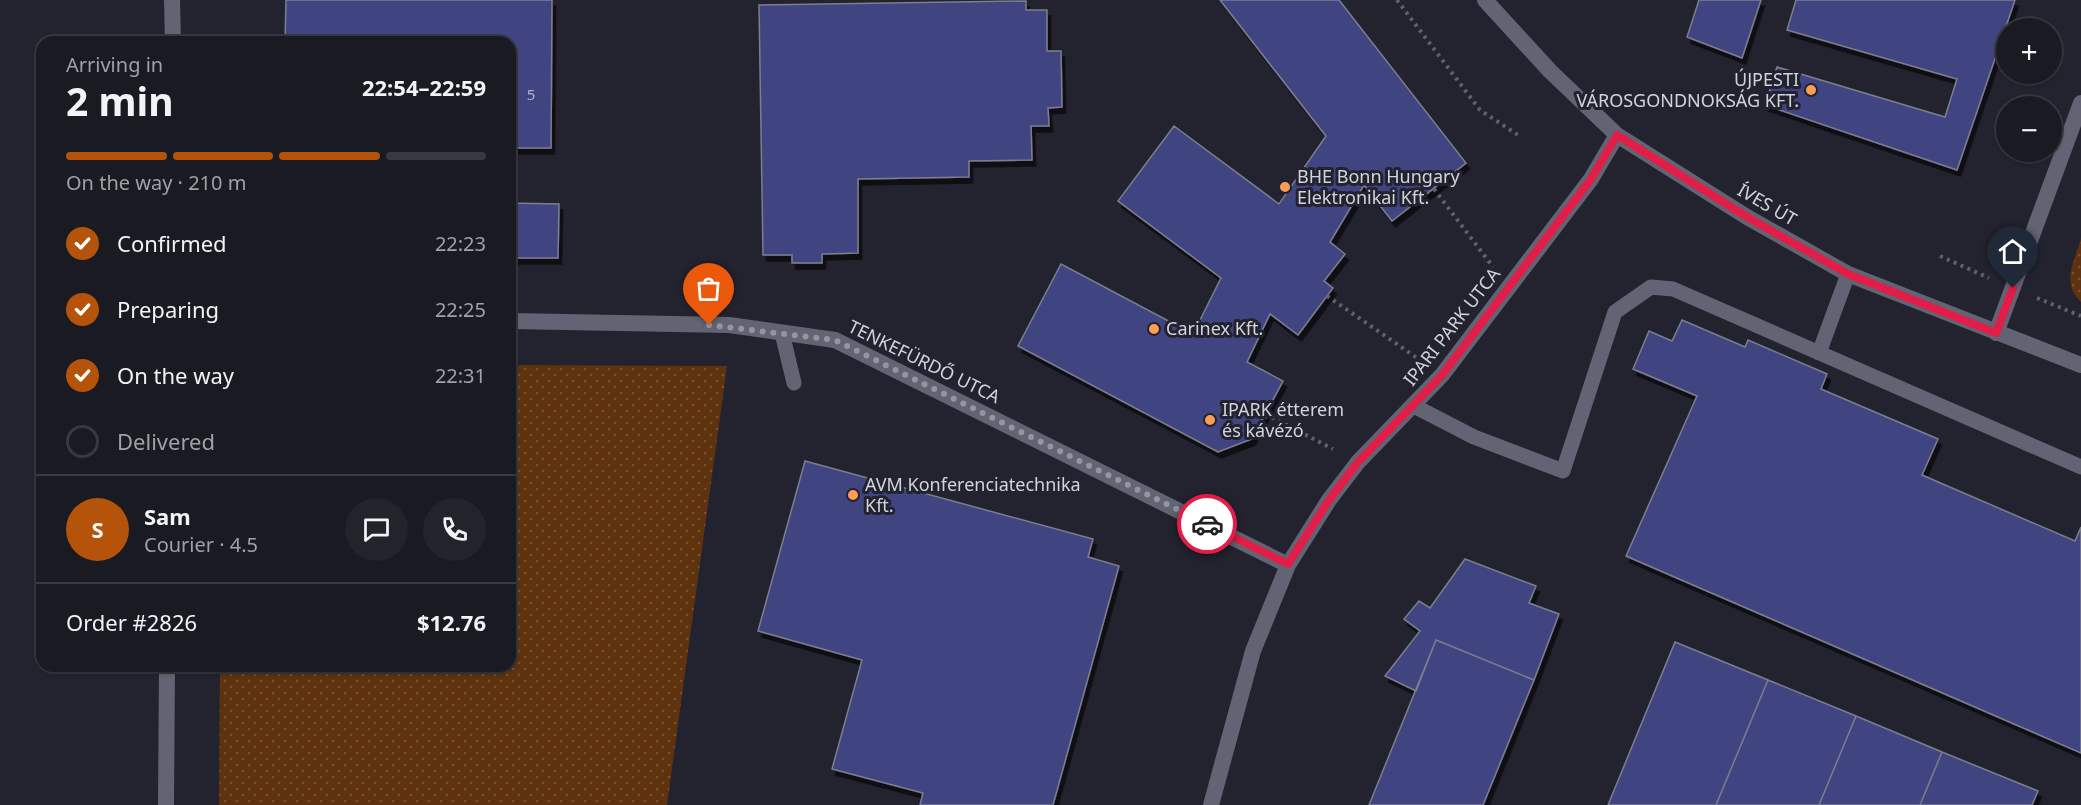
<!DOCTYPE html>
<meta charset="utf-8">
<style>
body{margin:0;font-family:"Noto Sans",sans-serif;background:#23232b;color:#f1f3f6;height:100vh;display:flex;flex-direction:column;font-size:22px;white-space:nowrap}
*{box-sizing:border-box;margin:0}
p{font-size:20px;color:#9fa1a6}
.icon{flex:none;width:33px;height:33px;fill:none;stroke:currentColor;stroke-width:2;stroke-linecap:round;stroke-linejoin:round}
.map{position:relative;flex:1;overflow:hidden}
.details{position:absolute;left:36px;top:36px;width:480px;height:636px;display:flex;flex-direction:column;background:#1a1a23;border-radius:18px;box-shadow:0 2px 4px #0004,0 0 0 2px #383841}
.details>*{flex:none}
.fabs{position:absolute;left:1996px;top:18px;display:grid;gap:12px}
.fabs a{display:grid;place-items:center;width:66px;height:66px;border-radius:50%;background:#1a1a23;box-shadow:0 2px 4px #0004,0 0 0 2px #383841;font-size:30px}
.pin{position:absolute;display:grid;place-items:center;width:51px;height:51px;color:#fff;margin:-62px -26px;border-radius:50% 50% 50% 0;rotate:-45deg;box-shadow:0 0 6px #0007}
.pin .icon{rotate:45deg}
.courier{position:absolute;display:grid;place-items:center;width:60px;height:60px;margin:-30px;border:4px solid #e11d48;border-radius:50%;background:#fff;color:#222;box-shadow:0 2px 8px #0007}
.summary em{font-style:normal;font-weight:700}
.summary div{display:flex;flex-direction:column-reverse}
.summary{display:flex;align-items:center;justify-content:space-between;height:102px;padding:0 30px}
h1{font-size:39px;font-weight:700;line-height:45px}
.bar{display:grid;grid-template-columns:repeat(4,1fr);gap:9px 6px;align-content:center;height:72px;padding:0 30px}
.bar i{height:8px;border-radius:4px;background:#383841}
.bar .selected{background:#b45309}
.bar p{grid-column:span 4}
.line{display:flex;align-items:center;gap:15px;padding:0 30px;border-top:2px solid #383841}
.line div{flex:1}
.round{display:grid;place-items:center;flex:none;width:63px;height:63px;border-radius:32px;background:#23232b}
ol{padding:0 30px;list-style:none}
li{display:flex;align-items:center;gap:18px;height:66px}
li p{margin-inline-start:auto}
li .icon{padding:6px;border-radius:50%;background:#b45309;color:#fff;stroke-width:4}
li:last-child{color:#9fa1a6}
li i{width:33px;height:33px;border:3px solid #383841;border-radius:50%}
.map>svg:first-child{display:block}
.grass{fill:url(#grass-dots)}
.building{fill:#414581;stroke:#7b7e8d;stroke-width:1.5;filter:url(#shadow)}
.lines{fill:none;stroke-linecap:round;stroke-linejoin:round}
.path{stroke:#5f606b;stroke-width:4;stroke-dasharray:3 4.5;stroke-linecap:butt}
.service{stroke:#626473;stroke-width:15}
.minor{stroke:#626473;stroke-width:16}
.done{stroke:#94969f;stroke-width:6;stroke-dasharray:0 10.8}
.route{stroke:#e11d48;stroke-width:8}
.poi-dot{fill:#fc9d54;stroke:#22232f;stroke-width:2}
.labels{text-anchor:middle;stroke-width:6;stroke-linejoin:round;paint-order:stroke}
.number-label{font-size:15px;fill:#aeb0c5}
.poi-label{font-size:18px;fill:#d2d4dc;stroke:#22232f;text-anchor:start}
.street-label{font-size:18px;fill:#d2d4dc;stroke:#22232f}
</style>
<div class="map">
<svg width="2081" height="805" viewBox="0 0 2081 805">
<defs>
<pattern id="grass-dots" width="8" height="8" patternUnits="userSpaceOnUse" patternTransform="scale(1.5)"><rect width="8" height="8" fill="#5e320d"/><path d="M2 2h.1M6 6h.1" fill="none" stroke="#744f30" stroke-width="1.8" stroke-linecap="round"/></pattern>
<filter id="shadow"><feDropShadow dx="3.5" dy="6" stdDeviation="0" flood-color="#0009"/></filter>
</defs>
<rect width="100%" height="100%" fill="#22232f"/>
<path class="grass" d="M2081,239v63c-20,-19 -7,-40 0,-63z
M510,365l217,1 -60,439h-448l1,-139h290z"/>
<path class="building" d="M286,0h266l-1,148h-41v-106h-225z
M1220,0h119l127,163 -74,58 -28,-36 -34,57 15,12 -21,27 9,7 -35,47 -28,-21 -23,48 36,19 -31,58 -34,13 -200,-106 43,-82 132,70 28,-56 -103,-77 56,-75 105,78 47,-68z
M1699,0h62l-19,58 -55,-21z
M1796,0h219l-58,170 -192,-65 12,-38 168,50 12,-38 -170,-49z
M1026,1v9h21v41h14l1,56 -14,1 1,18h-18l1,34 -63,1v16l-111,2v74l-36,1v9h-30v-8h-29l-4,-250z
M510,203l49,1 -1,54h-48z
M1682,320l63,27 3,-7 79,34 -6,15 117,50 -16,36 153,66 6,-14v226l-455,-197 71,-160 -64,-27 16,-38 23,10z
M805,461l288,78 -5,18 31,9 -66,239h-133l3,-12 -91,-24 30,-109 -104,-29z
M1465,559l71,27 -7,17 30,11 -25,66 -98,-40 -20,51 -31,-15 35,-45 -16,-12 15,-18 11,7z
M1436,640l98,40 -51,125h-114z
M1675,642l93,38 -52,125h-108z
M1768,680l88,36 -37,89h-103z
M1856,716l86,36 -22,53h-101z
M1942,752l96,39 -6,14h-112z"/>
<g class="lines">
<path class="path" d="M1397,0l83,110 38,25
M1434,189l59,78
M1940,256l49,22
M1327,296l93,64
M2037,298l44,18
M1264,417l9,1 60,31"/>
<path class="service" d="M782,333l12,50
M1819,353l29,-79
M1414,406l60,31 89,34 52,-159 36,-25 22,2 408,178"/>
<path class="minor" d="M172,0l1,42
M1485,0l65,71 67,64 130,82 101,57 233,91
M510,321l219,4 106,15 453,225
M1996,333l85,-230
M166,805l1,-139
M1211,805l42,-154 35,-86 41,-65 29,-38 84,-87 149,-196 26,-44"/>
</g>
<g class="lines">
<path class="done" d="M709,325l126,15 372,184"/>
<path class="route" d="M1207,524l81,40 41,-64 29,-38 84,-87 149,-196 26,-44 130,82 101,57 148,59 17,-45"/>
</g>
<g class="poi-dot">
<circle cx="1811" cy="90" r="6"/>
<circle cx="1285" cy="187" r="6"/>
<circle cx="1154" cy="329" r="6"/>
<circle cx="1210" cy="420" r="6"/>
<circle cx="853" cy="495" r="6"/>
</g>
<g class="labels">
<g class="number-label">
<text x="531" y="100">5</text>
</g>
<g class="poi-label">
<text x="1799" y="86" text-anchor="end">ÚJPESTI<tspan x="1799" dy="21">VÁROSGONDNOKSÁG KFT.</tspan></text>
<text x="1297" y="183">BHE Bonn Hungary<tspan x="1297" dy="21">Elektronikai Kft.</tspan></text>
<text x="1166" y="335">Carinex Kft.</text>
<text x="1222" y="416">IPARK étterem<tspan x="1222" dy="21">és kávézó</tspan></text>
<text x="865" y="491">AVM Konferenciatechnika<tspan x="865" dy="21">Kft.</tspan></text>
</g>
<g class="street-label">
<text transform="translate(1767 205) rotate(30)" y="6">ÍVES ÚT</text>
<text transform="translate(1452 327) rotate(-52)" y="6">IPARI PARK UTCA</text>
<text transform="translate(924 362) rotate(26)" y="6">TENKEFÜRDŐ UTCA</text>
</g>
</g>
</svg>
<div class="fabs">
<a>+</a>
<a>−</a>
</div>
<div class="pin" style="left:709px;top:325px;background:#ea580c"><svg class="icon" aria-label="bag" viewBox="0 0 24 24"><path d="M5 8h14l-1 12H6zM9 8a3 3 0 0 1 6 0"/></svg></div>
<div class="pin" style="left:2013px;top:288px;background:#1f2937"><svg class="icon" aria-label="home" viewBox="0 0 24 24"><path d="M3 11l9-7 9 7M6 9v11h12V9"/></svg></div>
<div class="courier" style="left:1207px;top:524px"><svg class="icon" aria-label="car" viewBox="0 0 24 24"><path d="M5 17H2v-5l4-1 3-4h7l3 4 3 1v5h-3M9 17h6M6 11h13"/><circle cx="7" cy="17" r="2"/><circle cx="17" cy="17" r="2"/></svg></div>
<section class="details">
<div class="summary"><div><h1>2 min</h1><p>Arriving in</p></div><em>22:54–22:59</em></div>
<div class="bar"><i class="selected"></i><i class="selected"></i><i class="selected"></i><i></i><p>On the way · 210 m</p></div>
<ol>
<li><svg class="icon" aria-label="check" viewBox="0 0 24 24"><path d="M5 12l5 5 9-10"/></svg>Confirmed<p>22:23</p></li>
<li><svg class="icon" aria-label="check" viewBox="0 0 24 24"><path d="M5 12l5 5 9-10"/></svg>Preparing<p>22:25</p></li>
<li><svg class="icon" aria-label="check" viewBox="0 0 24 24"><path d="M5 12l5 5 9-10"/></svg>On the way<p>22:31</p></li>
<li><i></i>Delivered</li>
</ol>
<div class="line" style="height:108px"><b class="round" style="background:#b45309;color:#fff">S</b><div><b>Sam</b><p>Courier · 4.5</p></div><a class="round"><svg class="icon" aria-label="chat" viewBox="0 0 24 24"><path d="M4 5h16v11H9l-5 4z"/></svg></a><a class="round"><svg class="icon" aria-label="phone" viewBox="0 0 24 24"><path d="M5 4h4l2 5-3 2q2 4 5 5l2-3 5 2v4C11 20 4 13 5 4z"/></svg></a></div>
<div class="line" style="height:78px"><div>Order #2826</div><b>$12.76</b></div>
</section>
</div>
